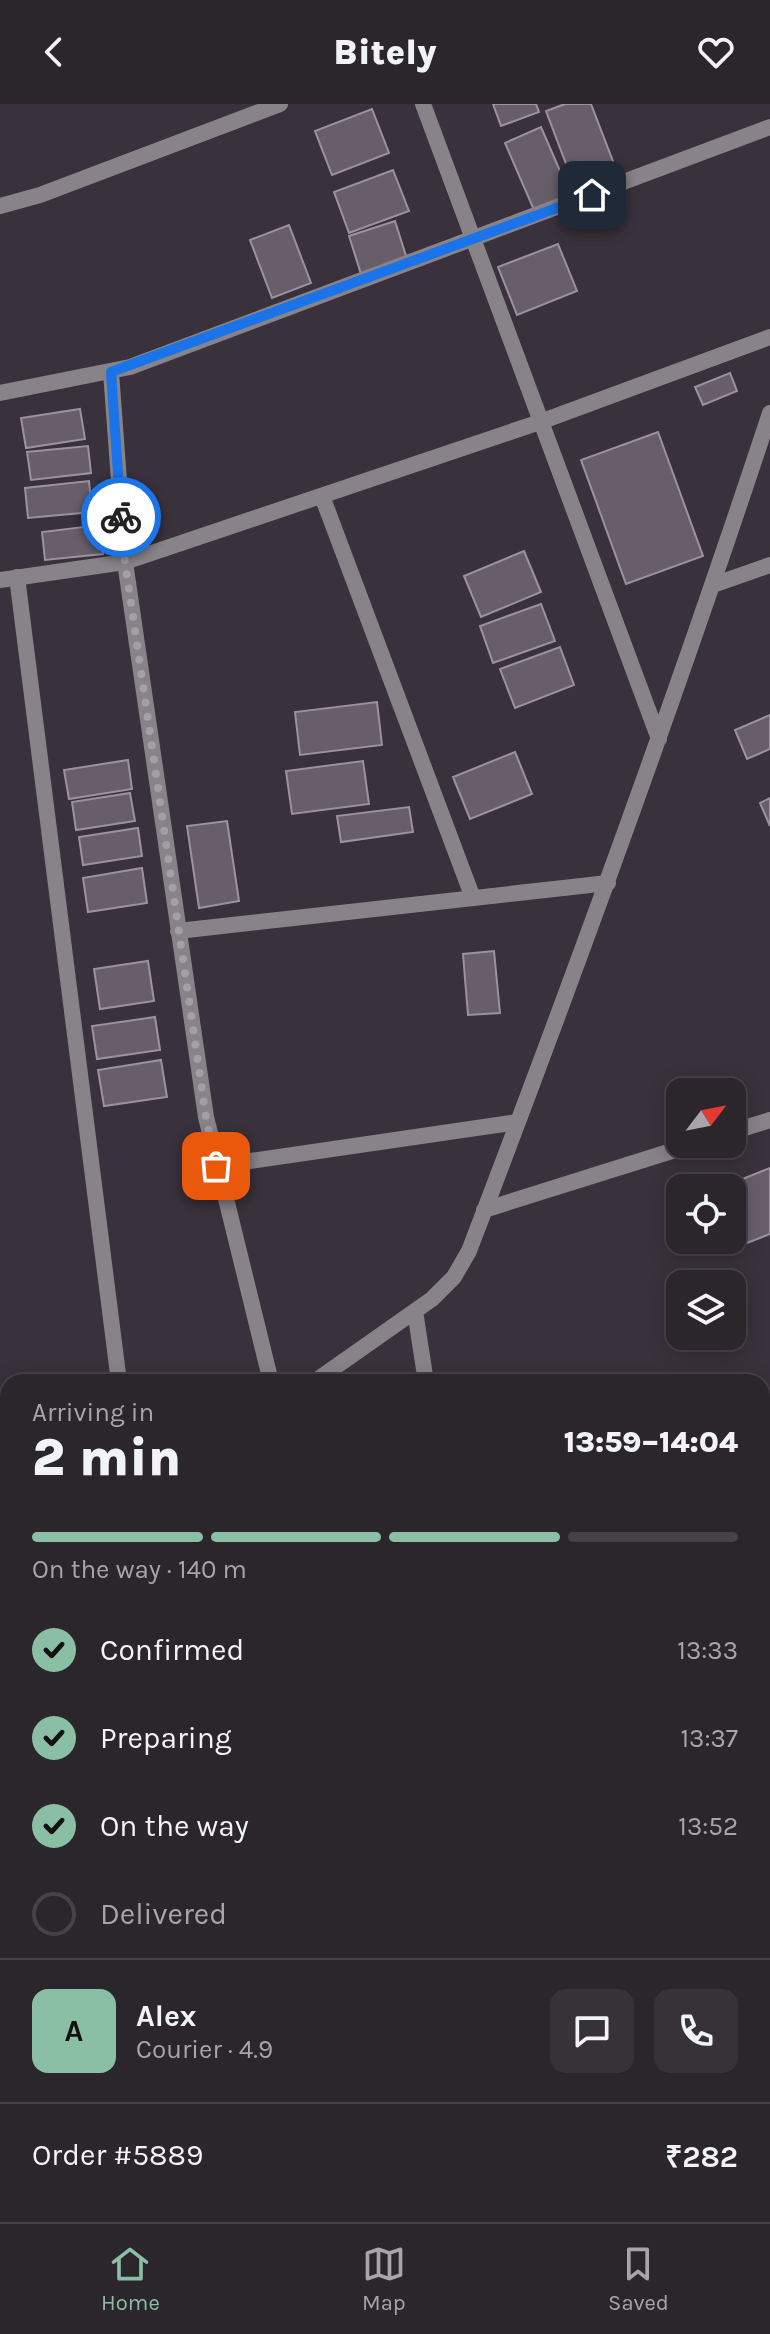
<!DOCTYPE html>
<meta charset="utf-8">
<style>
body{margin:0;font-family:Karla,sans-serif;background:#373138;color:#f1f3f6;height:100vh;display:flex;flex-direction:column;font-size:30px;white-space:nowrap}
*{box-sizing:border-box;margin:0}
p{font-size:26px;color:#a6a5a9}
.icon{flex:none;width:44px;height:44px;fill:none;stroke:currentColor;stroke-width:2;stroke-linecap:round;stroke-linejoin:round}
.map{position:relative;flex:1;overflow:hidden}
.sheet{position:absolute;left:0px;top:1270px;width:770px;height:848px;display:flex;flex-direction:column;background:#2b252c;border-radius:24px 24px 0 0;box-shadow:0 4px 20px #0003,0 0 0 2px #474248}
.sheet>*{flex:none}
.needle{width:52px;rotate:58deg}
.tools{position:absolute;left:666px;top:974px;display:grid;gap:16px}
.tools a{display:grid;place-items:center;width:80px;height:80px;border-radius:16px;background:#2b252c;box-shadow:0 4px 20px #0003,0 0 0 2px #474248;font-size:40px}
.pin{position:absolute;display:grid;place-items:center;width:68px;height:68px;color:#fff;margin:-34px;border-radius:16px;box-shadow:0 4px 12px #0006}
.courier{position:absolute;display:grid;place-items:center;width:80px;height:80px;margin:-40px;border:6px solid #1a73e8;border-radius:50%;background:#fff;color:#222;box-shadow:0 2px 10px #0007}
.summary em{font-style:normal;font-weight:800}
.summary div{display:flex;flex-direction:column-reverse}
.summary{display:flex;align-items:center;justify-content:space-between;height:136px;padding:0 32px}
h1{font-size:52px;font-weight:800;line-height:60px}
.bar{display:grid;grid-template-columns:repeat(4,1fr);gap:12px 8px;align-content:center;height:96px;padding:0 32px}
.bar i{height:10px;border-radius:6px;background:#474248}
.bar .active{background:#8abfa5}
.bar p{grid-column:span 4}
.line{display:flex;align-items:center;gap:20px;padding:0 32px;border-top:2px solid #474248}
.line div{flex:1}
.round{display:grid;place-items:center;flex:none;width:84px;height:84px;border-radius:16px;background:#373138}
ol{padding:0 32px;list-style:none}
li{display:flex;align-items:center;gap:24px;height:88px}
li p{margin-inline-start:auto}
li .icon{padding:8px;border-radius:50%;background:#8abfa5;color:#111;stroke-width:4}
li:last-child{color:#a6a5a9}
li i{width:44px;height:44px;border:4px solid #474248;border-radius:50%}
header{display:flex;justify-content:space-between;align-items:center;height:104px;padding:0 32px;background:#2b252c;font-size:36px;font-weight:800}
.menu{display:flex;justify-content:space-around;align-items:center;height:112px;border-top:2px solid #474248;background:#2b252c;font-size:22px;color:#a6a5a9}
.menu a{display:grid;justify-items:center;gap:4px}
.menu .active{color:#8abfa5}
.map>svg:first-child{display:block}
.building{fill:#675e69;stroke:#9c929e;stroke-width:2}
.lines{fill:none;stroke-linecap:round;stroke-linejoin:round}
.minor{stroke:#878388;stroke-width:16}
.done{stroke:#a49ea6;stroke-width:8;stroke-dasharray:0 14.4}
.route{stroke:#1a73e8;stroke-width:10}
</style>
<header><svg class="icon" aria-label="back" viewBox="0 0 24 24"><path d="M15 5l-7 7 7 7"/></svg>Bitely<svg class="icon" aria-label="heart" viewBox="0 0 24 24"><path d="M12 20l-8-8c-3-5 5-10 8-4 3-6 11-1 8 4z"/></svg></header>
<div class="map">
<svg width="770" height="2118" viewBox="0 0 770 2118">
<rect width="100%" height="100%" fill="#39313b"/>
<path class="building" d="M493,0h43l3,8 -38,14z
M565,0h26l28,73 -42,16 -31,-82z
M372,5l17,44 -57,22 -17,-44z
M541,23l29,67 -36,16 -29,-67z
M393,66l16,41 -60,22 -15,-41z
M395,117l12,38 -46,15 -12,-38z
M289,121l22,58 -39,15 -22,-58z
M558,140l19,47 -60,24 -19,-48z
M730,269l7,18 -34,14 -8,-18z
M80,305l5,30 -59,9 -5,-30z
M658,328l45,124 -77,28 -45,-124z
M88,342l3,27 -60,7 -4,-28z
M89,377l3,31 -64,6 -3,-30z
M100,421l3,29 -58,6 -3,-28z
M524,447l17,41 -60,25 -17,-41z
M541,500l14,37 -62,22 -13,-37z
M560,543l14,38 -59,23 -15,-39z
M377,598l5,43 -82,10 -5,-43z
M770,611v34l-23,10 -12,-29z
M515,648l17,42 -62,25 -17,-42z
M128,656l4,29 -63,10 -5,-29z
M363,657l6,43 -77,10 -6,-43z
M130,689l5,28 -59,9 -4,-28z
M770,694v28l-10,-23z
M409,703l4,25 -72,10 -4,-26z
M227,717l12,80 -40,7 -12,-82z
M138,724l4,28 -59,9 -4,-28z
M142,764l5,35 -59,9 -5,-34z
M494,847l6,62 -32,2 -5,-61z
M148,857l6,40 -54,8 -6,-40z
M155,913l5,33 -63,9 -5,-33z
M161,956l6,37 -63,9 -6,-36z
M770,1064v66l-23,9 -15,-38v-17l-7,-2z"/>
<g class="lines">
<path class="minor" d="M423,0l236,635
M0,102l40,-11 240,-91
M111,268l14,190 81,555 65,265
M0,289l130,-26 640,-240
M322,392l151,402
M17,473l102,805
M0,476l125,-18 415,-140 230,-85
M713,481l57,-20
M178,827l430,-48
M732,1028l38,-12
M216,1062l302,-44
M484,1106l210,-66
M415,1207l11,71
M314,1278l118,-83 22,-22 15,-26c106,-277 208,-556 301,-838
M0,1499l8,-6
M762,1518l8,3"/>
</g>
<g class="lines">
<path class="done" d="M121,413l4,45 81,555 10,49"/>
<path class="route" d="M121,413l-10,-145 481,-177"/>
</g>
</svg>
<div class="tools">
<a><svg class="needle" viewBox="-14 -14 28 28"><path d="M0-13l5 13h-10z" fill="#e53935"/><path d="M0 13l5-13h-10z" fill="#a6a5a9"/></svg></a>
<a><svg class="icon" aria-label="locate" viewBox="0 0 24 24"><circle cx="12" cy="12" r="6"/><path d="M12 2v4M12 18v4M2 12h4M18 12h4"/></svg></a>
<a><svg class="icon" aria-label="layers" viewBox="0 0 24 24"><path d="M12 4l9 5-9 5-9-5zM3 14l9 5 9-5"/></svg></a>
</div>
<div class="pin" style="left:216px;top:1062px;background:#ea580c"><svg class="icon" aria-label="bag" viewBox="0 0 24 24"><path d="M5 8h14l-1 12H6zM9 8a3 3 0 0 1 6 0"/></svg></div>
<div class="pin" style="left:592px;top:91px;background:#1f2937"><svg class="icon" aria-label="home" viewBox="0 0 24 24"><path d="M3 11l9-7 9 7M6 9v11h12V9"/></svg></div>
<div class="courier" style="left:121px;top:413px"><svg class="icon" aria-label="bike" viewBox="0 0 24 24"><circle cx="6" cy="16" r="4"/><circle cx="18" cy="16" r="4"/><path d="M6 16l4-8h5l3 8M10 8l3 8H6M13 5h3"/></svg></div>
<section class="sheet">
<div class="summary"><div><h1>2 min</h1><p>Arriving in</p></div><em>13:59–14:04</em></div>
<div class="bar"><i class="active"></i><i class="active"></i><i class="active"></i><i></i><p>On the way · 140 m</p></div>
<ol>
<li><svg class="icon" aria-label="check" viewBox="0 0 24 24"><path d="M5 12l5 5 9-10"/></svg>Confirmed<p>13:33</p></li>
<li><svg class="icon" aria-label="check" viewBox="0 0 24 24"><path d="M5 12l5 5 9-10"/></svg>Preparing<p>13:37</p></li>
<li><svg class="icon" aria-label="check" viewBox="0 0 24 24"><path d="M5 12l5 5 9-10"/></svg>On the way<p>13:52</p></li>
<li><i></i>Delivered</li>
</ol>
<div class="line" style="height:144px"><b class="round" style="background:#8abfa5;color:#111">A</b><div><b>Alex</b><p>Courier · 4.9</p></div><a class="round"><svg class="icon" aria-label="chat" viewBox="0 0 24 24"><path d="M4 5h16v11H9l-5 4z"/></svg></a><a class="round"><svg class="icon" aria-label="phone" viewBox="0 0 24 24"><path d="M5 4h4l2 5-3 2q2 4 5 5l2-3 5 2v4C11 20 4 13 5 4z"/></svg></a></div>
<div class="line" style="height:104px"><div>Order #5889</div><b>₹282</b></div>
</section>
</div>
<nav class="menu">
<a class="active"><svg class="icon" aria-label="home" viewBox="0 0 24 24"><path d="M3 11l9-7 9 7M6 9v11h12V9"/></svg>Home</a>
<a><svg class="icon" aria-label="map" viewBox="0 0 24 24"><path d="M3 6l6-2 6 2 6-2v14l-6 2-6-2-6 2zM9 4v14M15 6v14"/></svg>Map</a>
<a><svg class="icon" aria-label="saved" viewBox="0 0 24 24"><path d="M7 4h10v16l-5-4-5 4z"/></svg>Saved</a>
</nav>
